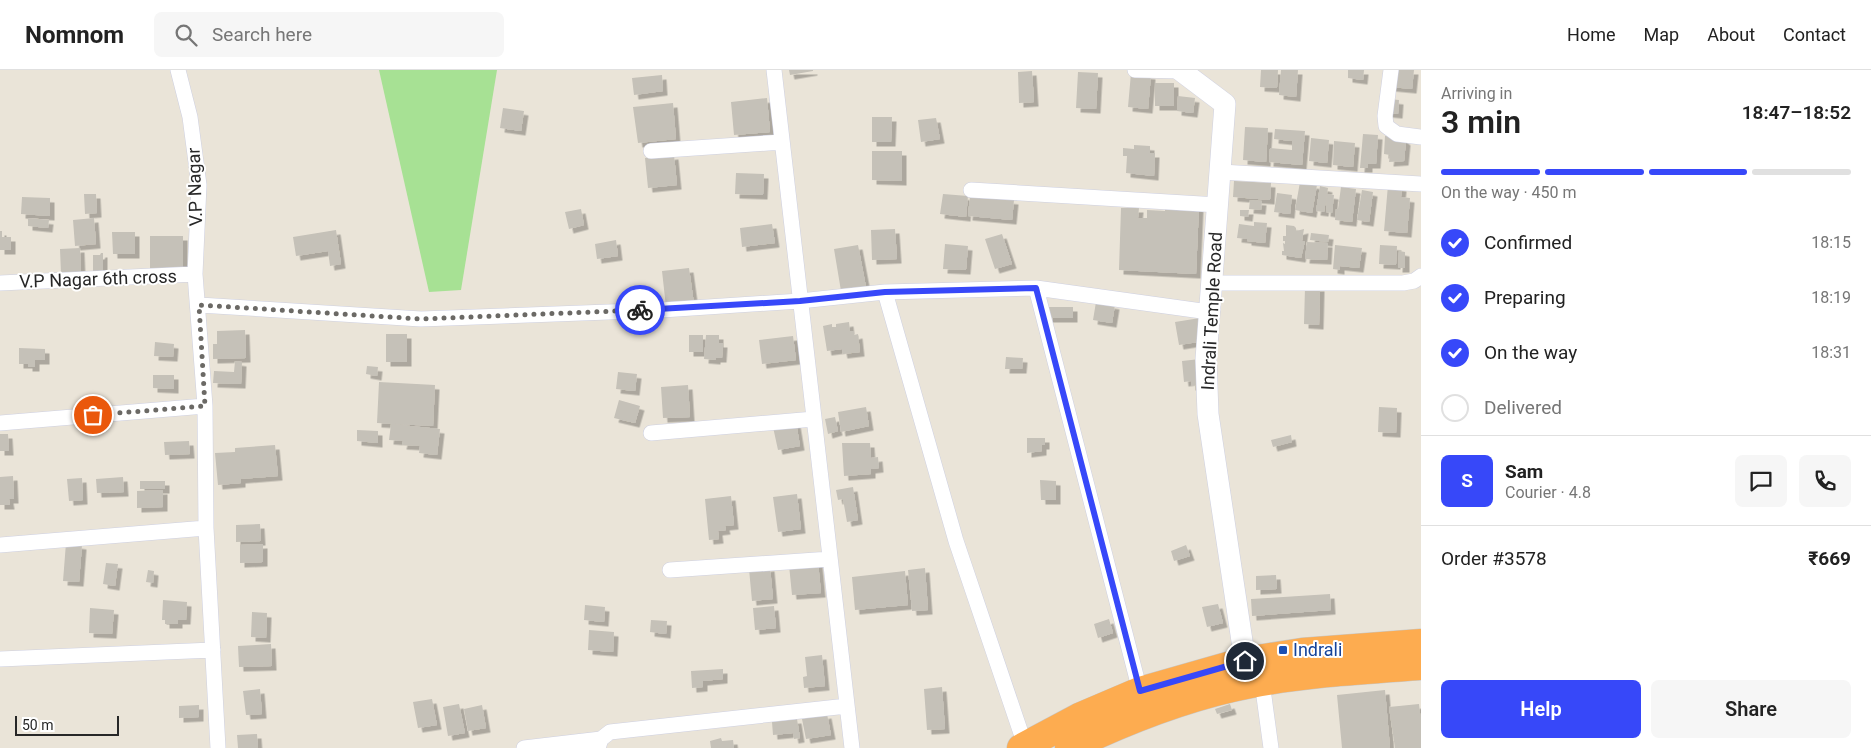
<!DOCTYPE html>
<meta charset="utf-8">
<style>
body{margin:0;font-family:Roboto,sans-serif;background:#f6f6f6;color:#222;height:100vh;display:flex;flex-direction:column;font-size:19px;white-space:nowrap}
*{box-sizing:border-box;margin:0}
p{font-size:16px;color:#767676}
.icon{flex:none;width:28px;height:28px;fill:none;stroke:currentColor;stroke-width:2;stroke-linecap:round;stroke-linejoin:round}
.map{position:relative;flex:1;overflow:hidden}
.details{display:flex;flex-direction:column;background:#fff;width:450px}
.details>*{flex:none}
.scale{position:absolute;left:15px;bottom:12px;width:104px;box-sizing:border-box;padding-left:5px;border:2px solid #272727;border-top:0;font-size:14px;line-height:18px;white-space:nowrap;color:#272727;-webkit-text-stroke:4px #fff;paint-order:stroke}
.pin{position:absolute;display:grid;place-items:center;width:42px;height:42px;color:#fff;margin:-21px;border:2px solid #fff;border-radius:50%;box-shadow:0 1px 5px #0007}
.courier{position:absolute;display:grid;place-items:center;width:50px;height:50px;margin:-25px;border:4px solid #3748f9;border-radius:50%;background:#fff;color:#222;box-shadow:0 1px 6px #0007}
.overview em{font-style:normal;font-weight:600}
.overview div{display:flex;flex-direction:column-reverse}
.overview{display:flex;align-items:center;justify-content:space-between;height:85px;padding:0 20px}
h1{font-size:32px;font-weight:600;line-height:38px}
.bar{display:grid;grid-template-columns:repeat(4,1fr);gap:8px 5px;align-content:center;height:60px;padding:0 20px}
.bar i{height:6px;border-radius:4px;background:#e0e0e0}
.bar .selected{background:#3748f9}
.bar p{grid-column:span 4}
.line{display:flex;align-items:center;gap:12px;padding:0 20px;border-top:1px solid #e0e0e0}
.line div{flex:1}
.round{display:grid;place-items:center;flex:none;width:52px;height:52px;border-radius:8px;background:#f6f6f6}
ol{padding:0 20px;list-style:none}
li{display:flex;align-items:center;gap:15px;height:55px}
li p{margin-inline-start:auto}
li .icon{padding:5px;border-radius:50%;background:#3748f9;color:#fff;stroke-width:4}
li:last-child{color:#767676}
li i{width:28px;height:28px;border:2px solid #e0e0e0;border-radius:50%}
.primary-button{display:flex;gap:10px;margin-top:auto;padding:10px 20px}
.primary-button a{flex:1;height:58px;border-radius:8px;background:#3748f9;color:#fff;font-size:20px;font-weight:600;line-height:58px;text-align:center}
.primary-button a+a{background:#f6f6f6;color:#222}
header{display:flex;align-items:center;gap:30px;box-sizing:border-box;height:70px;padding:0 25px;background:#fff;border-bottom:1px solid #e0e0e0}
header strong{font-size:24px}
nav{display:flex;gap:28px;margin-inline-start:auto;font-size:18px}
.search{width:350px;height:45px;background:#f6f6f6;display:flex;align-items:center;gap:12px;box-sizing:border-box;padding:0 18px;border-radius:8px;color:#767676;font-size:19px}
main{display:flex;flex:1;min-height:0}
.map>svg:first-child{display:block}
.green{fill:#a7e194}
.building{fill:#c5c1b8;filter:url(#shadow)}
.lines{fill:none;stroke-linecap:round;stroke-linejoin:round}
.street-casing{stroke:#ced0e1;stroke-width:16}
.secondary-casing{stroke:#ced0e1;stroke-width:22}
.highway-casing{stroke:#c7c7c7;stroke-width:29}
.street{stroke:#fff;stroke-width:15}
.secondary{stroke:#fff;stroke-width:21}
.highway{stroke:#fdac50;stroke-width:28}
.done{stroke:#6b6965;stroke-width:5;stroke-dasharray:0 9}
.route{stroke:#3748f9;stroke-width:6}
.transit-dot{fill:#1a4fb4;stroke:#fff;stroke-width:2}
.labels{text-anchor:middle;stroke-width:4;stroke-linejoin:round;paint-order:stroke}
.street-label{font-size:18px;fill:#272727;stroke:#fff}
.transit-label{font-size:18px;fill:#164399;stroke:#fff;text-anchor:start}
</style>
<header>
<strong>Nomnom</strong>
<div class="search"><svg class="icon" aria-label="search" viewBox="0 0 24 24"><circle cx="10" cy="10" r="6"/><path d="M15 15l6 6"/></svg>Search here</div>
<nav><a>Home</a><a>Map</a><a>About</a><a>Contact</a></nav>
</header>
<main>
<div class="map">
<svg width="1421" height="678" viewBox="0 0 1421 678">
<defs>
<filter id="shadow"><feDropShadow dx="4.5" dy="4.5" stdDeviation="0" flood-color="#0004"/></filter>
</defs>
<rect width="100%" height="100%" fill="#eae4d8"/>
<path class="green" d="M379,0h118l-36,220 -32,2z"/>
<path class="building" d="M789,0h24v1l-23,4z
M1261,0h17l-1,18 -17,-1z
M1281,0h17l-2,27 -17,-2z
M1348,0h16l-1,10 -15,-2z
M1393,0h21l-2,19 -21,-2z
M1032,1l2,31 -15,1 -1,-31z
M1078,2l20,1 -2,36 -20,-1z
M1131,3l20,2 -3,34 -20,-2z
M662,5l1,16 -29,4 -2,-17z
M1155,13h19v23h-19z
M1178,26l17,2 -2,15 -16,-2z
M767,28l3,34 -36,3 -3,-33z
M1389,29l10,1 -1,14 -11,-1z
M673,33l3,36 -38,4 -5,-36z
M503,38l21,3 -3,20 -21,-3z
M872,47h20l-1,25h-19z
M936,48l4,21 -19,3 -3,-22z
M1245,57l23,1 -2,34 -23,-2z
M1275,59l30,2 -3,34 -33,-3 1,-14 22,2v-9l-18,-2z
M1363,64l15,1 -2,29h-8v4h-8z
M1385,66l16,1 5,4 -2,20 -15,1 1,-7 -6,-1z
M1311,68l18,2 -2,23 -18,-2z
M1334,71l21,2 -2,24 -20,-2z
M1134,75l16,1v7h5l-1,23 -28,-3 1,-17h-4v-8l11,1z
M872,81h30v30l-30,-1z
M674,85l3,30 -29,3 -3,-30z
M736,103l28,1 -1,21 -28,-1z
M1234,111l37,2 -1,17 -37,-3z
M1300,112l17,3 -5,28 -17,-3z
M1388,115l14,2 -1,10 9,1 -3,35 -23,-2z
M1320,116l8,2 -4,24 -8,-1z
M1341,117l15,2 -4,33 -17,-2 1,-11h2z
M1362,120l11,2 -4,30 -12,-2z
M1277,123l15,2 -2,19 -16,-2z
M84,124h12l1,19 -12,1z
M943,124l25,2 -2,21 -26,-3z
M1327,124l7,1 -2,18 -6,-1z
M970,126l44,4 -2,20 -44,-4z
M22,127l28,1v18l-29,-2z
M1250,130l12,1 -1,9 -12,-1z
M1165,134l34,2 -3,68 -77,-4 2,-62h18l-1,10h9v-8l18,1z
M581,139l3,16 -15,4 -4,-17z
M1240,140h9l-1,7 -8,-1z
M28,148l21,2 -1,8 -20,-2z
M94,148l2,26 -21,2 -2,-26z
M1254,152l13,1 -2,20 -18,-2v-2l-10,-1 2,-14 15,2z
M772,154l3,19 -33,4 -2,-19z
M1286,155l8,1 2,2v3l8,-2 -2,12h3l-4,17 -19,-3v-4h2l-1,-8 2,1v-3h-2v-5h3z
M895,159l2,30 -25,1 -1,-30z
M336,160l5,34 -11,2 -2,-15 -32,5 -3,-19z
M0,161h2v6h9v13h-11z
M112,162h23v22h-22z
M1311,163l18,2 -1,7 -18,-2z
M1002,164l10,30 -17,5 -10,-30z
M150,166h33v36h-33z
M616,170l2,16 -21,3 -2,-15z
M1307,172l21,1 -1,17 -22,-1z
M945,174l23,2 -2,24 -23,-1z
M858,175l8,42 -25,4 -7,-42z
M1335,175l27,3 -3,20 -19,-2v4l-7,-1z
M1380,175l17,1 -1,19 -17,-1z
M80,178l1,25 -20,1 -1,-25z
M1399,181l6,1v16h-7z
M101,183h2v22h-10v-20h7z
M689,198l5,36 -28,3 -4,-36z
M1305,217h15l-1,38 -15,-1z
M1096,232l19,3 -3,18 -19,-3z
M1048,237h25v11h-25z
M1200,248l4,23 -25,4 -4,-23z
M849,252l1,9h4v4l4,-1 2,18 -17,2 -1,-5 -15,2 -4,-25 9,-2v3h4v-3z
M245,260l1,28 -33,1v-15h4v-13z
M386,264h21v28h-21z
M689,265h14v17h-14z
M706,265h13v8h4l-1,15h-6v2l-12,-1z
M793,266l3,24 -34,4 -3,-24z
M155,272l19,2 -1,13 -19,-1z
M19,278l26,1v11h-10v7h-7v-3h-9z
M1006,287l17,1 -1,11h-17z
M1200,289l-1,26 -8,1v-5l-7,1 -2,-21z
M235,291l7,1 -1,22 -28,-1 1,-12 20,1z
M367,296l11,1 -1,9 -11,-2z
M618,302l19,2 -2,17 -19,-2z
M153,305h21v14l-21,-1z
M379,312l56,3 -2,41 -56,-3z
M688,315l2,32 -27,1 -2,-31z
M619,330l21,6 -5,17 -21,-5z
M866,337l3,19 -28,6 -3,-20z
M1379,337l18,1 -1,25 -18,-1z
M835,347l3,14 -10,3 -3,-15z
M796,352l4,24 -22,4 -5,-23z
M391,354l49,5 -3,26 -18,-2 1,-7 -18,-1 1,-4 -14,-1z
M357,360l21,1v12l-21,-2z
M0,364h8l1,17h-9z
M1291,365l1,7 -19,5 -2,-7z
M1027,368h18v7h-3v6l-15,2z
M189,371l1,13 -25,1 -1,-13z
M842,373h28l1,15 7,-1 1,11 -8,1v5l-27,2z
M275,375l3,31 -37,3v4l-23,2 -3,-32 20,-1v-4z
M13,406l1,23h-5l1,6h-10v-28z
M123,407l1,15 -27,1 -1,-14z
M82,408l1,22 -14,1 -2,-22z
M1040,410l16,1v19h-15z
M140,411h25v8h-25z
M853,417l5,33 -11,2 -4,-23 -5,1 -2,-10z
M163,420v17l-26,1v-17z
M797,424l4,35 -23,3 -5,-35z
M731,426l3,29 -9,1 1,4 -8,1 1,8 -10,1 -4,-41z
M260,454l1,17 -25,1v-17z
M66,473l16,2 -3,37 -16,-1z
M263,474v18l-23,1v-18z
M1186,475l4,11 -16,5 -3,-10z
M818,492l3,31 -29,2 -3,-30z
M106,493l12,1 -3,22 -12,-2z
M770,497l3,32 -21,2 -3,-32z
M925,498l3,42 -16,1 -4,-41z
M148,500l6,1 -1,12 -7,-1z
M905,501l3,34 -53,5 -3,-33z
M1276,505l1,14 -21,1v-14z
M1330,524l1,16 -79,6 -1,-17z
M163,530l24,2 -1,18h-8v4h-13v-4h-3z
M1218,534l5,19 -16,4 -5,-20z
M585,535l20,2 -1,15 -20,-2z
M774,536l2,22 -21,2 -2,-22z
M90,538l24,2 -2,24 -23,-1z
M252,542l15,1 -1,25 -15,-1z
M1109,549l4,14 -15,5 -4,-14z
M651,550l16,1 -1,13 -16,-2z
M589,560l25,2 -1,20 -25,-2z
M271,574l1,22 -33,1 -1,-21z
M822,585l3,31 -21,2 -1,-11 4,-1 -2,-19z
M723,599v10l-20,2v6l-11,1 -1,-17z
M942,617l3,42 -18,1 -3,-41z
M260,619l2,25 -16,1 -3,-24z
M1385,620l5,58h-48l-5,-53z
M432,629l5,26 -19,3 -5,-26z
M459,634l6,29 -17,3 -5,-29z
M1230,634l2,6 -15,4 -2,-5z
M1419,634l2,18v26h-26l-6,-41z
M199,635v12l-20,1v-12z
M482,635l4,23 -18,3 -4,-22z
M827,644l4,21 -25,4 -4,-20z
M797,649l3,19 -6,1 -1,-6 -20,2 -1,-13z
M257,664l1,14h-20l-1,-13z
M721,668l1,3 11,-1 1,8h-23l-1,-7z"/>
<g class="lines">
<g class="street-casing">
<path id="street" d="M178,0l12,47 9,68 -4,89 10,132 1,122 12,220
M774,0l78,678
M1135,0l46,1
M1391,0l-6,46 1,10 11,8 24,3
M651,81l131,-9
M1221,102l200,12
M971,120l247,15
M0,213l195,-9
M1212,213h191l11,-2 7,-5
M1036,218l104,403
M885,222l71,249 69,204
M199,235l222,14 241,-9 138,-9 85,-9 151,-4 173,24
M0,353l205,-17
M651,363l163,-14
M0,475l206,-17
M670,500l160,-11
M0,589l213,-9
M1262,612l9,66
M524,678l77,-9
M598,678l3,-9 9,-7 237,-26"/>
</g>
<g class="secondary-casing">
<path id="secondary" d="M1180,0l45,34 -19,255 2,55 37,247"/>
</g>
<g class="highway-casing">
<path id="highway" d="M1021,678l58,-31 61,-26 105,-30 57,-9 119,-9
M1069,678c58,-28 119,-52 182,-64 56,-11 114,-14 170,-18"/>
</g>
<use href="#street" class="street"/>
<use href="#secondary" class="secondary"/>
<use href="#highway" class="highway"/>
</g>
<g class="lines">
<path class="done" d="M93,345l112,-9 -6,-101 222,14 219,-9"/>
<path class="route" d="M640,240l160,-9 85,-9 151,-4 104,403 105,-30"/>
</g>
<rect class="transit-dot" x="1278" y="575" width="10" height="10" rx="2.5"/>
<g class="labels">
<g class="street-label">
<text transform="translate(195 117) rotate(-92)" y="6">V.P Nagar</text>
<text transform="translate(98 209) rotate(-2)" y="6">V.P Nagar 6th cross</text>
<text transform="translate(1212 241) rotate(-87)" y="6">Indrali Temple Road</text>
</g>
<g class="transit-label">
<text x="1293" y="586">Indrali</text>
</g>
</g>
</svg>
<div class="scale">50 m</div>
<div class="pin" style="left:93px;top:345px;background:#ea580c"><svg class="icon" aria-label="bag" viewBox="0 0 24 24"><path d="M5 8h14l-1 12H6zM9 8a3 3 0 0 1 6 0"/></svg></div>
<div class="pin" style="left:1245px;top:591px;background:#1f2937"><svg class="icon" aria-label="home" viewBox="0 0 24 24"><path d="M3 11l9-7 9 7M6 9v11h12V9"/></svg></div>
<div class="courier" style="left:640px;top:240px"><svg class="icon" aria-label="bike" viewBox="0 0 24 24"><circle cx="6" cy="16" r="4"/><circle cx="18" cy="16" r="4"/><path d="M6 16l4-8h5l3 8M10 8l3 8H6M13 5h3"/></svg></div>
</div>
<section class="details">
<div class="overview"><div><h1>3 min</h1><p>Arriving in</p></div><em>18:47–18:52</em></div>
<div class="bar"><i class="selected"></i><i class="selected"></i><i class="selected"></i><i></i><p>On the way · 450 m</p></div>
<ol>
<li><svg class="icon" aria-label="check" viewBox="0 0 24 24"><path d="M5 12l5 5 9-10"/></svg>Confirmed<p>18:15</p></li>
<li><svg class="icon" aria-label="check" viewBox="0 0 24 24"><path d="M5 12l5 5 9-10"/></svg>Preparing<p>18:19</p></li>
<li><svg class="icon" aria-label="check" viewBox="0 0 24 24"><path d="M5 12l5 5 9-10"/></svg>On the way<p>18:31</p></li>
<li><i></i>Delivered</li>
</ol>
<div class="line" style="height:90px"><b class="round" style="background:#3748f9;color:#fff">S</b><div><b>Sam</b><p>Courier · 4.8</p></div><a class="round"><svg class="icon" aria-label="chat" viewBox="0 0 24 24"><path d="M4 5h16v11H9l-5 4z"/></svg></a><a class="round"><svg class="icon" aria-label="phone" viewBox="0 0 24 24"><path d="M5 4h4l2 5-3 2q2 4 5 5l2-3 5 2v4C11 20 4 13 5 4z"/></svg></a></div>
<div class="line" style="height:65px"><div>Order #3578</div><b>₹669</b></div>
<div class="primary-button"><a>Help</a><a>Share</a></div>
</section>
</main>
